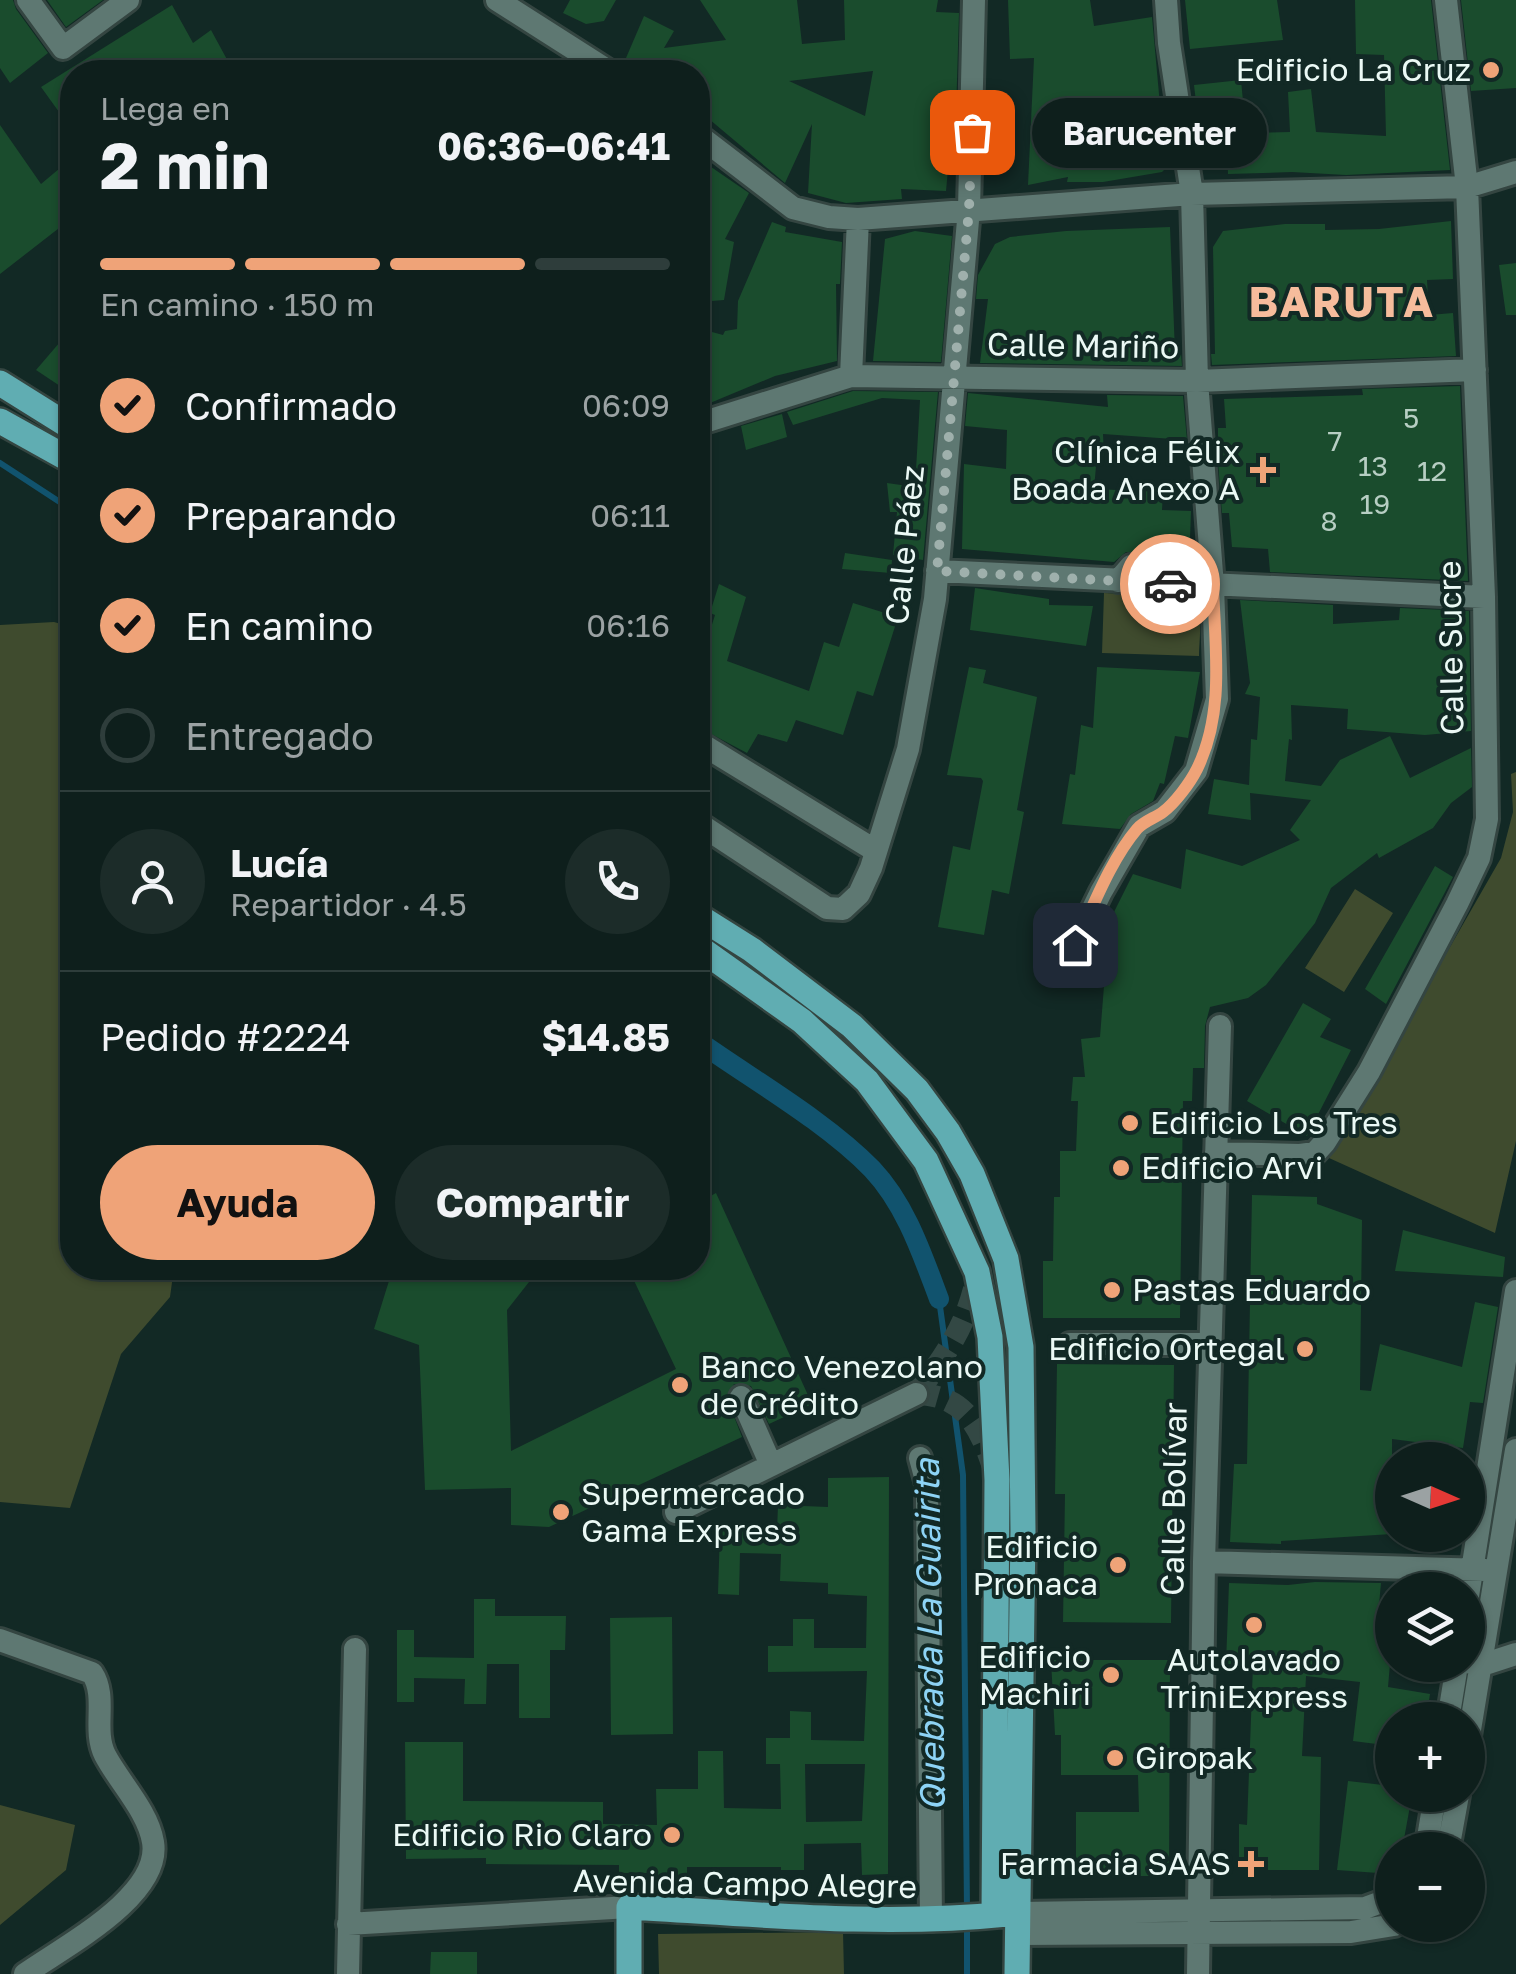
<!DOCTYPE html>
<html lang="es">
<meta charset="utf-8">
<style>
body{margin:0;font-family:"Golos Text",sans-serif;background:#1c2c29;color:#f1f3f6;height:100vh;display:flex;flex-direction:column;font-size:38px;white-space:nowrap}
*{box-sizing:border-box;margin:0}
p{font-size:32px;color:#9ba2a3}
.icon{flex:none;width:55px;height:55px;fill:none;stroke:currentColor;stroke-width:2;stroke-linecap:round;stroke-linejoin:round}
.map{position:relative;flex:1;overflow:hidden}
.panel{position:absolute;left:60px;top:60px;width:650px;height:1220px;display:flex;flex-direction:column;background:#0e1f1c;border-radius:40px;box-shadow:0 2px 8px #0004,0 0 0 2px #2e3d3b}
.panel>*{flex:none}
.needle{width:65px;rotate:93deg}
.fabs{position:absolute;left:1375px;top:1442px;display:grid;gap:20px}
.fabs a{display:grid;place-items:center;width:110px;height:110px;border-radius:50%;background:#0e1f1c;box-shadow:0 2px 8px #0004,0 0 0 2px #2e3d3b;font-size:50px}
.pin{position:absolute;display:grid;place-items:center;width:85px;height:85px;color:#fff;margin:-42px;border-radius:20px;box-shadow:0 5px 15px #0006}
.courier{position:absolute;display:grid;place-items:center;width:100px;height:100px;margin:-50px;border:8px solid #efa378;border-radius:50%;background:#fff;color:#222;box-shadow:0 2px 12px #0007}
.bubble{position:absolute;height:70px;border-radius:35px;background:#0e1f1c;box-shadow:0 2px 8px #0004,0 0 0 2px #2e3d3b;font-size:32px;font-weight:700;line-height:70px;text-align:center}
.summary em{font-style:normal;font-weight:700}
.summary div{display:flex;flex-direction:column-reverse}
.summary{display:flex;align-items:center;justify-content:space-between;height:170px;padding:0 40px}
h1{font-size:65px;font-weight:700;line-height:75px}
.bar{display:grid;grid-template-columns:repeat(4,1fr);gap:15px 10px;align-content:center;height:120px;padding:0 40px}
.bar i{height:12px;border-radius:8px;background:#2e3d3b}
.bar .selected{background:#efa378}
.bar p{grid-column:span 4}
.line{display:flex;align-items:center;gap:25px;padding:0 40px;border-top:2px solid #2e3d3b}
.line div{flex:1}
.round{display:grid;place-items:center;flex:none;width:105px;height:105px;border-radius:52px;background:#1c2c29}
ol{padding:0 40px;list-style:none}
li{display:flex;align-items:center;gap:30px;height:110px}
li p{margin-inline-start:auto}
li .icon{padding:10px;border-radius:50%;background:#efa378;color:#111;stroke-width:4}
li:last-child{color:#9ba2a3}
li i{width:55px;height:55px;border:5px solid #2e3d3b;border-radius:50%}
.primary-button{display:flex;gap:20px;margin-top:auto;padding:20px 40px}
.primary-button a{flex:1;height:115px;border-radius:60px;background:#efa378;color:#111;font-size:40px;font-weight:700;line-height:115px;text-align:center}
.primary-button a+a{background:#1c2c29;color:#f1f3f6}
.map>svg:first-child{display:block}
.green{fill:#3f4b2e}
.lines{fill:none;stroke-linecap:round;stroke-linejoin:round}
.stream{stroke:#11536e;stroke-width:6}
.canal{stroke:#11536e;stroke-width:20}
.building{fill:#1a4c2d;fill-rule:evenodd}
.minor-tunnel{stroke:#334844;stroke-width:22;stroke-dasharray:22 11;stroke-linecap:butt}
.minor-casing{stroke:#344541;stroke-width:28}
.major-casing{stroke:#344541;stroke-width:30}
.minor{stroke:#5e7872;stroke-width:22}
.major{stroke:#60adb2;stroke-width:25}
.done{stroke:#9fb0ac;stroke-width:10;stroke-dasharray:0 18}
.route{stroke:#efa378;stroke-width:12}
.poi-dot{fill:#efa378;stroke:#122925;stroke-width:4}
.labels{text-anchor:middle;stroke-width:8;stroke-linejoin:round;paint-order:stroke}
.number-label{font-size:28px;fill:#b7cec3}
.poi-label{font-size:32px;fill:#ebf9f5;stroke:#122925;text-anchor:end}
.street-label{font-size:32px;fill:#ebf9f5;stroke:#122925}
.water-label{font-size:35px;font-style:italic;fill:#8dd3f5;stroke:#122925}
.district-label{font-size:42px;font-weight:bold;letter-spacing:2.5px;fill:#f6bc9c;stroke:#122925}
</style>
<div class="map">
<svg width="1516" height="1974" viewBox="0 0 1516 1974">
<rect width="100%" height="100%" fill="#122925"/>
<path class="green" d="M1104,593l81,4c21,10 14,38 14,59l-97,-3z
M54,622l18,5v641h102l-4,29 -49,57 -51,154 -70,-6v-877z
M1516,772v369l-21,92 -166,-75 172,-300 12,-46 -2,-38z
M1355,889l38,24 -49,79 -39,-24z
M0,1805l75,20 -9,45 -66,55z
M843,1932l1,42h-185l-1,-40z"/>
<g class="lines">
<path class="stream" d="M0,463l72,47
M939,1299l24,176 4,436
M967,1974v-50"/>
<path class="canal" d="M698,1041c55,39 127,80 174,128 34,36 50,85 67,130"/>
</g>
<path class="building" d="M0,0h13l3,9 32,44 -38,30 -10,-15z
M47,0h56l-37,27z
M570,0h46l-12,21 -18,3 -23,-11z
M700,0h97l5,44 43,-4 -1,-40h94l-2,12 23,1 -4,135h-5l-4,43 -45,-2 1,10 -56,4 -38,-10 4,-69 -27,59 -76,-64 3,-9 -14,-8v-30h-47l-25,-14 18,-42 30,15 -10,17 62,-8zM873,71l-8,45 -76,-35z
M1008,0h82l4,26 58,-9 8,88 3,-1 7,60 -8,8 -59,10h-36l1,-5 -40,8 6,-127 -24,1z
M1185,0h92l6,40 -93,9z
M1355,0h76l19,170 -104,5 -54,-3 -64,2 -2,-40 -26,3 -6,-52 47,-5 5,53 44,-1 -2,-40 23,-3 5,43 70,4 -2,-81 -28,-1z
M1461,0h55v88l-45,3z
M172,5l21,38 18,-13 19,35 -10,7h-148v58l-31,-43z
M0,125l41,59 31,-26v60l-72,56z
M698,158l51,35 -24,46 9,3 -10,58 -13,1 -10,31h-3z
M1451,221l2,58 -26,1 2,35 24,-2 3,43 -244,9 -1,-11h4l-2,-107 10,-16 62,-7h40v6l54,-1z
M772,222l14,5 -1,5 57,10 -2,42h-4l1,77 -62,15 -77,32v-74l14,-2 11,3 2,-4 12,-2 1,-28z
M1170,227l5,125 6,1 1,13 -202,-3 8,-64h-12l2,-24 17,-31 15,-7 56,-6z
M915,231l37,5 -11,126 -68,-1 12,-122z
M1516,263v52h-10l-7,-50z
M72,328v66l-36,-24z
M1460,386l8,195 -198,-9 -2,-23 -36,-2 -3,-34h-7l-4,-51v-34h8l-2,-29 139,-4 -1,-6z
M853,391l85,1 -15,168 -30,-5 4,-43h-7l-3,-29 28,4 5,-87 -38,-2 -89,27 -6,-13z
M968,393l140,14 -1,-12 76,1 4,44 -84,-6 1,22 -7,-1 -3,34 69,3 -1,18 29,1 -2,55 -14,-1 -7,-10 -8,-3h-34l-12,10 -152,-13 2,-85 42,5 1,-39 -42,-4z
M782,414l5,23 -41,13 -5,-24z
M845,553l47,7 -1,13 -49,-4z
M719,584l27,13 -19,64 82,30 15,-49 15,5 14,-44 45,14 -25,79 -16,-5 -14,44 -47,-15 -9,22 -29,-8 -11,19 -49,-26v-76l5,2 12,-38 -5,-2z
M975,588l74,11v6l44,1 -7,40 -116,-16z
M1240,600l93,5v19l66,-4 1,-12 69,3 2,120 -46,4 -78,-6 1,-20 -57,-4 1,35 -3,-1 -4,42 36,5 19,-26 50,-24 20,42 61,-30 1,39 -21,16 -18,25 -54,30 -2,-5 -46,35 -16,35 -49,62 -18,13 -38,9 -5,19 -1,42h-11l-1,33h-9l-3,217h-137v-57h10l1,-64h6v-46h16l2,-50h-7l2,-24h12l-4,-38 19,-2 9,-115 24,-48 48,15 5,-40 56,17 58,-26 -10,-10 21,-30 -61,-7 1,27 -43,-6 6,-35 35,6 2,-46 6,1 3,-43 -15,-3 5,-11z
M969,667l17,3 -3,13 54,14 -20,113 7,2 -15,82 -17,-4 -8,45 -46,-8 15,-81 17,4 13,-69 -2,-3 -34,-3z
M1097,667l103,5 -12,66 -13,-2 -11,48 -4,-1 -7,18 -22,13 -11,15 -58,-5 8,-50 5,1 6,-50 12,3z
M1435,866l18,11 -67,127 -21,-15z
M1303,1003l28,16 -11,18 31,13 -44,86 -60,-35z
M716,1193l96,211 -43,20 -18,-38 -17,-2 -8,12 16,41 -193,90 -38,-2v-37l-86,2 -6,-145 -45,-16 19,-61h147l-33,42 4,141 165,-82 -48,-101h70v-65z
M1252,1195l65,2v7l45,16 -2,170 11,1 9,-47 82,23 13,-65 23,5 -15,96 -13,-1 -7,46 -71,-9v95l-111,7v3l-51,-2 4,-78h13z
M1403,1230l102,27 -2,20 -108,-6z
M1057,1364l117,1 -3,258 -108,-1 2,-128h-10z
M889,1477l-1,397 -26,1 -1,-32 -57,1v26h-23v-3h-94v14l-29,1v-9h-39v-8l-133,-1v-6l-80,1 -1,-117h58v59l140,1v22l54,1 -1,-36h42v-38h25l1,57 57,1 -1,-45h-14v-26h24v-27l21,1v28l53,1 3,-70 -99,1v-26h25v-27h21v29h52l1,-52 -39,-2v-11l-48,-2 1,-27 -41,-1 -1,42 -21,-1 2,-64 57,2 1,-27 50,2v-29zM805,1764h60l-3,57 -56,1z
M1315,1582l66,1 -5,54 16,4 -4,46 42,7 -4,26h-34v26l-39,-5 7,-59 -54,-6 -4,80 19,1 -2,113h-80v-46l8,1 6,-160 -27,-1 3,-81 59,2z
M474,1599h21v17h71l-1,34h-15v68h-31v-54h-32l-1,40h-22l1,-25 -51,-1v24h-17v-72h17v27l60,1z
M672,1617l1,117 -62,1 -1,-117z
M1051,1660h119l-1,216h-93v-64h63l-1,-37h-77v-40h-6z
M1348,1781l44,5v9h20l-10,55h-10v24l-55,-4z
M431,1952h46v22h-47z"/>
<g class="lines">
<path class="minor-tunnel" d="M916,1394c29,-38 52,-70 61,-119
M916,1394c48,1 63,31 77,73"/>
<g class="minor-casing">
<path id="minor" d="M28,0l35,48 65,-48
M497,0l113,72
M698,135l95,73 36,9 29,2 334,-25 275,-7 49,-15
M851,376l7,-157
M698,424l153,-48 346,5 278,-11
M937,571l547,26
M1118,581l13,-15 28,1 8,17
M698,742l178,109
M698,823l129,85 16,1 16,-15 12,-26 37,-119 27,-150 34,-390 5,-209
M1062,972l39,-80 38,-66 26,-15 31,-40 21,-72 -4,-113 -16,-205 -5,-187 -23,-151 -3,-43
M1216,1153l84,2 15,-2 10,-11 44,-70 88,-168 22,-46 8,-39 -3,-222 -17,-410 -21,-187
M1070,1344h140
M741,1397l30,68
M920,1458l7,26 4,436
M676,1512l240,-118
M1204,1562l281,8
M1468,1596l48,-305
M0,1640l92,33c16,24 0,56 13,82 14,27 43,56 48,87 9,54 -90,105 -128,132
M1471,1663l11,2 34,-11
M1448,1720l9,-55
M1468,1742l48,-292
M1426,1850l9,-55
M1448,1850l10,-55
M1020,1913l345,-5 27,-10
M348,1924l281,-17
M1018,1934l333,-2 43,-7
M348,1974l7,-325
M1198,1974l6,-412 16,-536"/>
</g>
<g class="major-casing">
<path id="major" d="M0,383l72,45
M0,421l72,40
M698,916l54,34 100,76 65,64 31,42 24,42 34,85 15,88 2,184 -6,443
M698,947l104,74 65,60 59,80 51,111 13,65 7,143 -3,435
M629,1974v-67c126,7 253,20 378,7"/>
</g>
<use href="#minor" class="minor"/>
<use href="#major" class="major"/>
</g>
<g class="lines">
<path class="done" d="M972,132l-3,77 -32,362 233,13"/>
<path class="route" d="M1075,945c18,-38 35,-84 62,-116 7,-8 18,-11 26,-17 12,-9 27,-29 34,-43 28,-57 18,-121 16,-183l-43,-2"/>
</g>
<g class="poi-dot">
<circle cx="1491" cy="70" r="10"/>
<path d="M1258 455h10v10h10v10h-10v10h-10v-10h-10v-10h10z"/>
<circle cx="1130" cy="1123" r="10"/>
<circle cx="1121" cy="1168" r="10"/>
<circle cx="1112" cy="1290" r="10"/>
<circle cx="1305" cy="1349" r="10"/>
<circle cx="680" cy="1385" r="10"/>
<circle cx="561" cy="1512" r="10"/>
<circle cx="1118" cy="1565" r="10"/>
<circle cx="1254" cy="1625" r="10"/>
<circle cx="1111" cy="1675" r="10"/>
<circle cx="1115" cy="1758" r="10"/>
<circle cx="672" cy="1835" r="10"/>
<path d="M1246 1849h10v10h10v10h-10v10h-10v-10h-10v-10h10z"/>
</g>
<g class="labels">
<g class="number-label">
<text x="1411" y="428">5</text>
<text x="1335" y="451">7</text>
<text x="1373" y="476">13</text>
<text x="1432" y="481">12</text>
<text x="1375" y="514">19</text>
<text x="1329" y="531">8</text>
</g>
<g class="poi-label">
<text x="1471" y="81">Edificio La Cruz</text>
<text x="1240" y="463">Clínica Félix<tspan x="1240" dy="37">Boada Anexo A</tspan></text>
<text x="1150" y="1134" text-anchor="start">Edificio Los Tres</text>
<text x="1141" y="1179" text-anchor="start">Edificio Arvi</text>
<text x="1132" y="1301" text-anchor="start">Pastas Eduardo</text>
<text x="1285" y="1360">Edificio Ortegal</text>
<text x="700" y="1378" text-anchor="start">Banco Venezolano<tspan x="700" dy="37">de Crédito</tspan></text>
<text x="581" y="1505" text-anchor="start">Supermercado<tspan x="581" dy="37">Gama Express</tspan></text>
<text x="1098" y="1558">Edificio<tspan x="1098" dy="37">Pronaca</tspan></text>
<text x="1091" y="1668">Edificio<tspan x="1091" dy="37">Machiri</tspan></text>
<text x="1254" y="1671" text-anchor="middle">Autolavado<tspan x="1254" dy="37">TriniExpress</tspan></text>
<text x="1135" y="1769" text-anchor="start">Giropak</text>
<text x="652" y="1846">Edificio Rio Claro</text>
<text x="1231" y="1875">Farmacia SAAS</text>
</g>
<g class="street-label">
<text transform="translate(1083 346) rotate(1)" y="11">Calle Mariño</text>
<text transform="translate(905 545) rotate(-84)" y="11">Calle Páez</text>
<text transform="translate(1451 648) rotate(-91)" y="11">Calle Sucre</text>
<text transform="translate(1174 1499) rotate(-89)" y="11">Calle Bolívar</text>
<text transform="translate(745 1884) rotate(1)" y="11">Avenida Campo Alegre</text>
</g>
<g class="water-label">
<text transform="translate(930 1635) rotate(-91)" y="12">Quebrada La Guairita</text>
</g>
<g class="district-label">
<text x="1342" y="317">BARUTA</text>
</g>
</g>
</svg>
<div class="fabs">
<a><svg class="needle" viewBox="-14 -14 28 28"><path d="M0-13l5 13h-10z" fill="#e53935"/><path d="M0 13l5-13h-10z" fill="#9ba2a3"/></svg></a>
<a><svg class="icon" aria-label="layers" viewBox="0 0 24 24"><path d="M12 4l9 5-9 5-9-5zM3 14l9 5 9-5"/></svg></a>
<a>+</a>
<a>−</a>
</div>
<div class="pin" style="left:972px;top:132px;background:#ea580c"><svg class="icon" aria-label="bag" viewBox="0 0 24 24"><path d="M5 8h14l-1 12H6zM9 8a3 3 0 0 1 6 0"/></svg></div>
<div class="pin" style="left:1075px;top:945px;background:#1f2937"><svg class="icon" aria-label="home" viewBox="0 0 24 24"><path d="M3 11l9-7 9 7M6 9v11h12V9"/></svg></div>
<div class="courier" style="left:1170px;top:584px"><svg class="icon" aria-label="car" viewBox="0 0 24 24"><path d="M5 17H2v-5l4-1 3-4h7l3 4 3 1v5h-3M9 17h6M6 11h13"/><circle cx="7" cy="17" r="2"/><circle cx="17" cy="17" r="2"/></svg></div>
<div class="bubble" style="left:1032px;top:98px;width:235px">Barucenter</div>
<section class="panel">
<div class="summary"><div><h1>2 min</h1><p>Llega en</p></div><em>06:36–06:41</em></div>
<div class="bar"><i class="selected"></i><i class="selected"></i><i class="selected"></i><i></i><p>En camino · 150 m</p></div>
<ol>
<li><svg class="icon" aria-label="check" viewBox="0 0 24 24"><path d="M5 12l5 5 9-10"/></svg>Confirmado<p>06:09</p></li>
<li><svg class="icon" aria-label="check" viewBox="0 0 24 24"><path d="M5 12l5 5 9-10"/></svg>Preparando<p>06:11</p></li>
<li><svg class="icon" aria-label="check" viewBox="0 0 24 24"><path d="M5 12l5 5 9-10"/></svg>En camino<p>06:16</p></li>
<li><i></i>Entregado</li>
</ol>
<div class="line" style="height:180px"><a class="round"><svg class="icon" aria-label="person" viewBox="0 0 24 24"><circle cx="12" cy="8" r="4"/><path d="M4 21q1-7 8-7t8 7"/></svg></a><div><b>Lucía</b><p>Repartidor · 4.5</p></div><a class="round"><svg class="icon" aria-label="phone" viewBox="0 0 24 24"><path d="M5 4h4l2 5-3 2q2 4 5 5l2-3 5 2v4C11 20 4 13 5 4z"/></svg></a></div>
<div class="line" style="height:130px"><div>Pedido #2224</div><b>$14.85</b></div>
<div class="primary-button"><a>Ayuda</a><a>Compartir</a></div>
</section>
</div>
